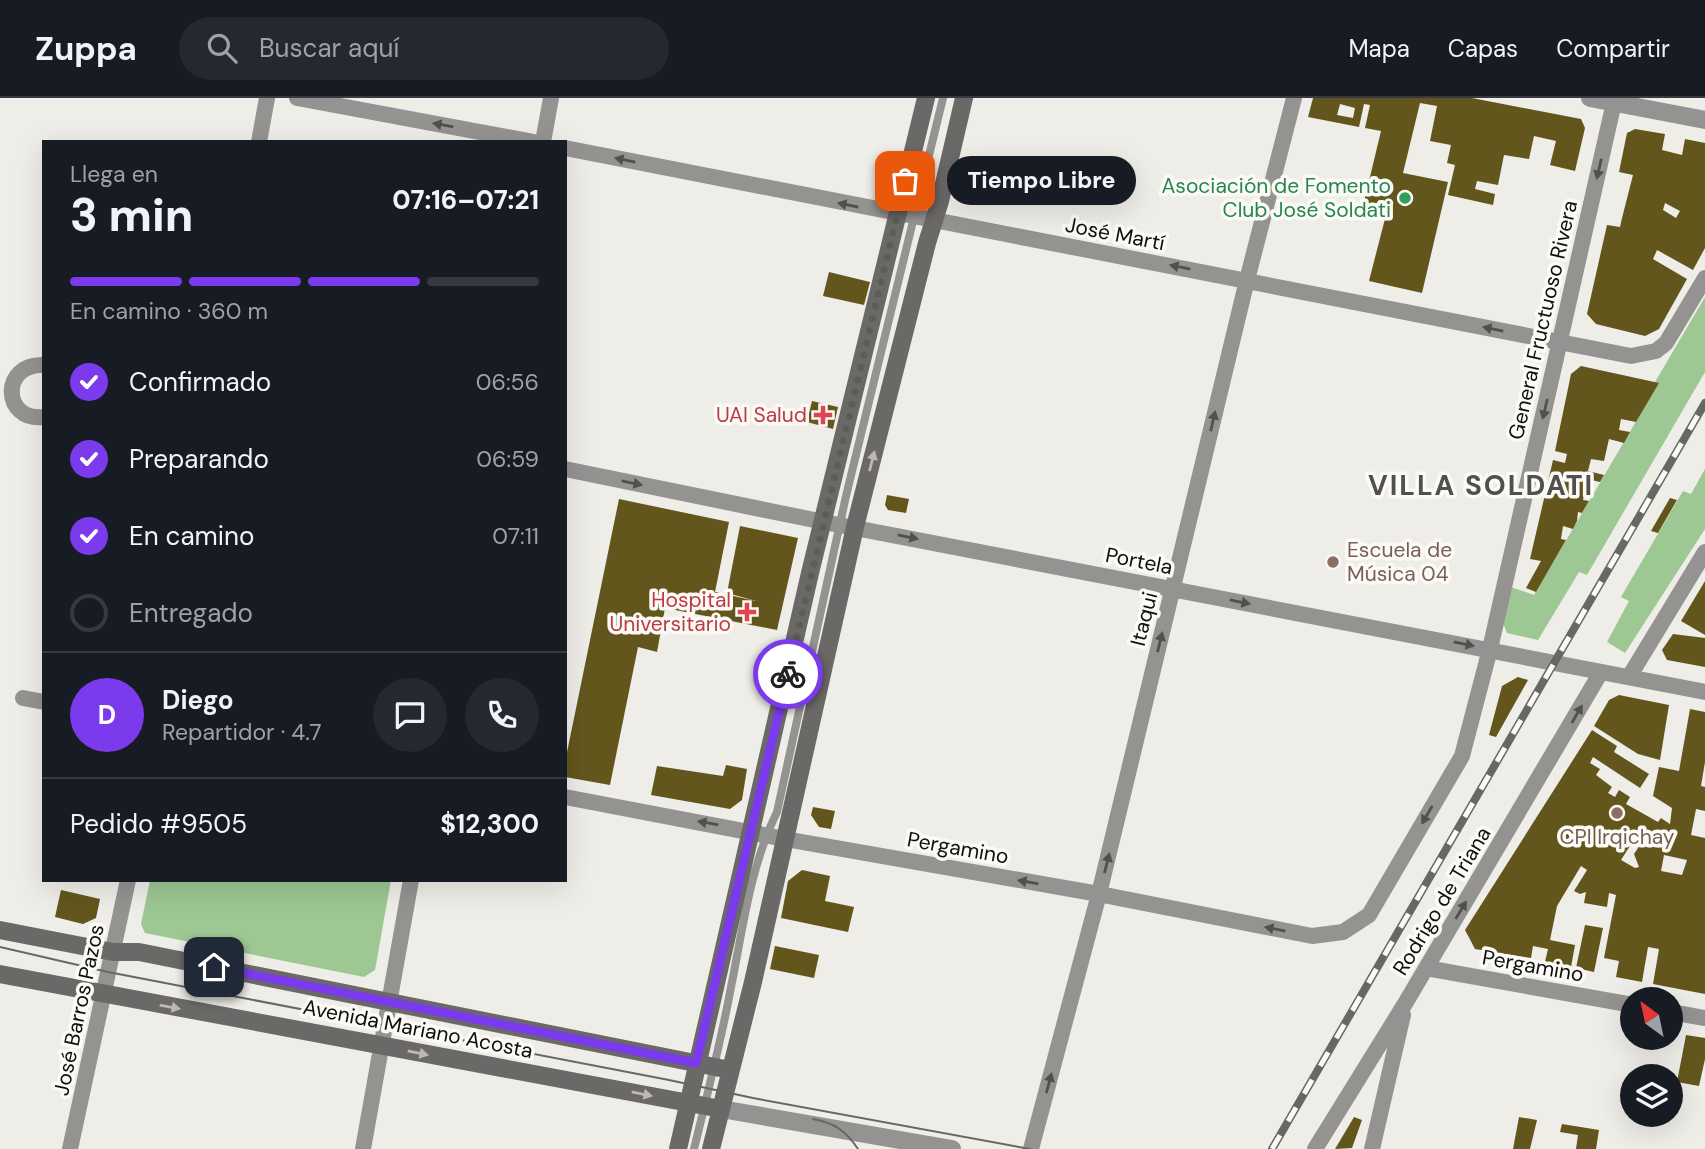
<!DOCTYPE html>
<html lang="es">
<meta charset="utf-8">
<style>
body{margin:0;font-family:"DM Sans",sans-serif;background:#242831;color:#f1f3f6;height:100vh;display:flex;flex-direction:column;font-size:26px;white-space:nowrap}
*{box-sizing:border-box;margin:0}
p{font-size:23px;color:#9ea1a6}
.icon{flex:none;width:38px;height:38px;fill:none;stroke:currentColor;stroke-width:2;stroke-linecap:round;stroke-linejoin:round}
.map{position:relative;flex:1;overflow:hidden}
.drawer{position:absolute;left:42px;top:42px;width:525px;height:742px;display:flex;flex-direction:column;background:#171b24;border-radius:0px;box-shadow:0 7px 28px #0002}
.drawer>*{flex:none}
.needle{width:46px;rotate:327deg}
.fabs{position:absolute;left:1620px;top:889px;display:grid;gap:14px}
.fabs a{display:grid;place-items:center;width:63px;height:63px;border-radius:50%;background:#171b24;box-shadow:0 7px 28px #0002;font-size:35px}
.pin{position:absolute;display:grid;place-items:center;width:60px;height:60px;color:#fff;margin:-30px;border-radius:14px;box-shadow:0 4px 10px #0006}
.courier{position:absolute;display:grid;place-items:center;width:70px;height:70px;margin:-35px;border:5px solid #7c3aed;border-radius:50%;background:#fff;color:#222;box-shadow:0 2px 9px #0007}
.bubble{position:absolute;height:49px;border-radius:24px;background:#171b24;box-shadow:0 7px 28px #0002;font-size:23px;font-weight:800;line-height:49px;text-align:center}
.headline em{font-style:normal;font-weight:800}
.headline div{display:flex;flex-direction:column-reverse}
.headline{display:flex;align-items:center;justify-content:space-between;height:119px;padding:0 28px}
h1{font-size:46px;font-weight:800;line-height:52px}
.bar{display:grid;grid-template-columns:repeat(4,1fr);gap:10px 7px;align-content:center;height:84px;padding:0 28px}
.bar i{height:9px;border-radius:5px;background:#363941}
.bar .on{background:#7c3aed}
.bar p{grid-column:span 4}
.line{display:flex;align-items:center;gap:18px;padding:0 28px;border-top:2px solid #363941}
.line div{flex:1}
.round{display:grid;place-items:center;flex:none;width:74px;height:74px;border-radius:37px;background:#242831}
ol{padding:0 28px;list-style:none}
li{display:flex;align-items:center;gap:21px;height:77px}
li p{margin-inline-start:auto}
li .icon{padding:7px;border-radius:50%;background:#7c3aed;color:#fff;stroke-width:4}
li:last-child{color:#9ea1a6}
li i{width:38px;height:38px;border:4px solid #363941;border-radius:50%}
header{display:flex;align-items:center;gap:42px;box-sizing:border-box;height:98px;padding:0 35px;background:#171b24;border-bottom:2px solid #363941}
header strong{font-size:33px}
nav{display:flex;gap:38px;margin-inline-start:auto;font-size:24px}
.search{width:490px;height:63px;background:#242831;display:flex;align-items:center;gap:18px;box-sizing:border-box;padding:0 24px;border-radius:38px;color:#9ea1a6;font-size:26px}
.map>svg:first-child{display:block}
.green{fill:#9dc793}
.building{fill:#63561d;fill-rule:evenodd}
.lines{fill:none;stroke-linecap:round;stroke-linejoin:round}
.service{stroke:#959392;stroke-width:8}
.minor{stroke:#959392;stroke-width:16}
.tertiary{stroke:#959392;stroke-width:18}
.secondary{stroke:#6b6868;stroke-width:18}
.tram{stroke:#676764;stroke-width:2}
.rail-casing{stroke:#676764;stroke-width:8}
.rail{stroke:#fcfaf6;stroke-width:5;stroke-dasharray:16;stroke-linecap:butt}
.oneway{fill:#52504f}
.oneway2{fill:#bbb8b6}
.done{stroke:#5c5c59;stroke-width:7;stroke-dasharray:0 12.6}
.route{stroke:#7c3aed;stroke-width:9}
.leisure-dot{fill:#2e9e5b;stroke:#fcfaf6;stroke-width:2.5}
.health-dot{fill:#e0444e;stroke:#fcfaf6;stroke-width:2.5}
.education-dot{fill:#8d6e63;stroke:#fcfaf6;stroke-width:2.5}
.labels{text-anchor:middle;stroke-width:7;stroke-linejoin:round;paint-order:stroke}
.leisure-label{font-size:21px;fill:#27864d;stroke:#fcfaf6;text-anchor:end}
.street-label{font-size:21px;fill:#0e0e0c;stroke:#fcfaf6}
.health-label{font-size:21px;fill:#be3a42;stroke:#fcfaf6;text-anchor:end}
.education-label{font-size:21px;fill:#785e54;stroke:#fcfaf6;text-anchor:start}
.district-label{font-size:28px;font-weight:bold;letter-spacing:2px;fill:#51504c;stroke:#fcfaf6}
</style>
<header>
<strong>Zuppa</strong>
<div class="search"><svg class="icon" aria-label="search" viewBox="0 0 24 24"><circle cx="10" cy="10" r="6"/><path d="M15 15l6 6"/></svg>Buscar aquí</div>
<nav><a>Mapa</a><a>Capas</a><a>Compartir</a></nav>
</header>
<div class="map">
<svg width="1705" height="1051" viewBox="0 0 1705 1051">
<rect width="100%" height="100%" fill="#eeede8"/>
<path class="green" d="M1705,199v75l-118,203 -8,-3 -41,68 -31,-7 -4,-10 8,-36 23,8 124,-211 -3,-2z
M1705,371v60l-80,124 -18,-11 22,-41 -8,-4 62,-106 8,3z
M150,782h241l-16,90 -11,7 -219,-44 -4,-9z"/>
<path class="building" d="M1313,0h159l109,21 4,9 -10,43 -25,-6 6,-24 -22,-5 -5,23 -25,-4 -6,30 -21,-4 -2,8 20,5 -2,11 -45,-10 7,-30 -8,-2 4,-18 -21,-4 7,-35 -17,-3 -17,70 45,9 -26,111 -53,-12 18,-70 -24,-5 18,-75 -16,-3 5,-23 -6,-1 -5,23 -51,-10zM1340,6l15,4 -2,10 -16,-3z
M1635,31l30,5 -3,16 20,5 3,-16 20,4v105l-12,22 -36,-20 -4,9 34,20 -28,50 -14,7 -49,-12 -9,-10 20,-89 13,2 2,-9 11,-43 -14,-3 8,-39zM1665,105l15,8 -4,7 -13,-8z
M829,174l41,10 -6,23 -41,-9z
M1581,268l78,17 -23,39 -15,-3 -2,11 11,2 -6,11 -15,-4 -5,22 -13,-2 -3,12 16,4 -4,7 -13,-3 -4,21 6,1 -7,12 -4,-1 -1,9 -4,8 -10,-3 -2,13 5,1 -30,52 -10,-4 15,-27 -11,-2 23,-99 12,3 2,-9 -12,-3 16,-77z
M812,303l26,6 -5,22 -26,-7z
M887,397l22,4 -3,14 -18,-3 -3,-5z
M1670,400l7,2 -19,33 -7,-2z
M619,401l110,23 -14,70 41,9 -29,-8 13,-67 58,12 -21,92 -112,-22 -8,44 -19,-5 -28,138 -45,-8v-15z
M1705,483v54l-24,-14z
M1673,536l32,4v29l-38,-7 -5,-10z
M1518,579l10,3 -32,57 -7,-2 13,-49z
M1619,597l50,10 -9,55 -22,-6 -44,-28 15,-26z
M1690,611l15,3v50l-4,24 4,1v24l-9,-2 -5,26 14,3v156l-52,-10 6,-35 -11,-2 -6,35 -26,-5 3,-16 -15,-3 12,-63 -7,-2 -2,14 -23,-4 2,-11 -6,2 -6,-3 13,-21 -6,-4 -24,40 -7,34 25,5 -4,22 -26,-5 3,-13 -15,-3 -2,12 -56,-9 -10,-19 127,-200 25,16 -3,6 35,22 -9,14 -47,-31 -3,6 10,6 -4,6 16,12 -4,6 7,4 4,-7 11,7 -4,7 32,18 3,-4 9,6 2,-16 -19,-12 6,-29 20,4zM1635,740l7,4 -8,12 5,13 -4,1 -14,-8zM1664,757l23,5 -5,15 -21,-4z
M726,667l21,4 -5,31 -12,9 -79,-14 6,-29 66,10z
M813,709l22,4 -4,18 -12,-2 -8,-12z
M802,772l28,6 -5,25 29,6 -6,25 -67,-14 7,-37z
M61,792l39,9 -4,19 -13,6 -28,-7z
M1585,827l18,3 -9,44 -18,-4z
M775,848l44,9 -5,23 -44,-9z
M1686,937l19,3v21l-6,27 -22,-4z
M1354,1019l8,3 -10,28 -17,1z
M1519,1019l18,3 -7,29h-17z
M1562,1026l37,6 -3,19h-20l2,-14 -18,-3z"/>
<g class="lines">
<path class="service" d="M694,1051c13,-54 27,-107 37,-162 12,-59 19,-120 46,-175l69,-316 97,-398"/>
<path class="minor" d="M297,0l237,44
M259,44l8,-44
M543,44l8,-44
M565,50c355,72 711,139 1066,208l25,-5 10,-8 39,-65
M44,267c-44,-2 -42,57 0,52
M565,371l259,53 881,170
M1629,579l76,-125
M23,600l21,4
M565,699l220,42 314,55 213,42 31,-4 26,-17 93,-159 28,-107 125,-551
M1426,870l207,37
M1671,914l34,6
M70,1051l58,-269
M363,1051l48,-269
M1031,1051l68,-255 148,-614 47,-182
M1315,1051l91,-147 195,-330
M1372,1051l31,-134"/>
<path class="tertiary" d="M1590,0l115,22
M721,1011l231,40"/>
<path class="secondary" d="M0,832l113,22h26l591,118
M0,876l721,135
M678,1051l132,-576 116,-475
M711,1051l42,-167 102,-455 72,-284 13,-42 24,-103"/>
<path class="tram" d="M0,849l108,25 561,108 84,18 277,51
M813,1021c22,4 33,12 45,30"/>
<g class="rail-casing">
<path id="rail" d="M1272,1051l433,-746"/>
</g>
<use href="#rail" class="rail"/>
</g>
<defs><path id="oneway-solid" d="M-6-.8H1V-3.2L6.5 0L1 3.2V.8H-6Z" transform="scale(1.75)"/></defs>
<g class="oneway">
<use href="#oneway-solid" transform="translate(443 27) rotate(-170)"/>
<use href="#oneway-solid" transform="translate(625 62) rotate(-169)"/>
<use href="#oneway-solid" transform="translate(1599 71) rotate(103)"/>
<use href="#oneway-solid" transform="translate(848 107) rotate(-169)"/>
<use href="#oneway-solid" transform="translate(1180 169) rotate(-169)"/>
<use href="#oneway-solid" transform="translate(1493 231) rotate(-169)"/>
<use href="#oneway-solid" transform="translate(1545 311) rotate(103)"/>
<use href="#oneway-solid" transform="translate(1213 323) rotate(-77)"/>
<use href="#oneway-solid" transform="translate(632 385) rotate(11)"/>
<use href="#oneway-solid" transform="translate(908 439) rotate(11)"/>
<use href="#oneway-solid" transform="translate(1240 504) rotate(11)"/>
<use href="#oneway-solid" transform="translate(1160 544) rotate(-76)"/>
<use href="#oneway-solid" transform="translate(1464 546) rotate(11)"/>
<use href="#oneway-solid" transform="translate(1577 616) rotate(-60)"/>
<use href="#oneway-solid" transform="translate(1427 717) rotate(120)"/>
<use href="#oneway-solid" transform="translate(708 725) rotate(-170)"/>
<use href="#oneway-solid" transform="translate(1107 765) rotate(-76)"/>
<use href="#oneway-solid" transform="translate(1028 784) rotate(-170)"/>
<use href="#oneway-solid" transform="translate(1461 812) rotate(-59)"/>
<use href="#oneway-solid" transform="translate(1275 831) rotate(-169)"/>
<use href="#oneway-solid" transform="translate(1049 985) rotate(-75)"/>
</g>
<g class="oneway2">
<use href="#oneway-solid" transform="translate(872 363) rotate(-76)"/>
<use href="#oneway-solid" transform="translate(170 909) rotate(10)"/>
<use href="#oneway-solid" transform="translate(418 955) rotate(11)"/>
<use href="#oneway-solid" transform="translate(642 996) rotate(11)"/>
</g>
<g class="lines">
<path class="done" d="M788,576l117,-493"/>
<path class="route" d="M214,869l482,96 92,-389"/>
</g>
<circle class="leisure-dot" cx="1405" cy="100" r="7"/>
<g class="health-dot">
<path d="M819.5 306.5h7v7h7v7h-7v7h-7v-7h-7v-7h7z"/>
<path d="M743.5 503.5h7v7h7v7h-7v7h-7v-7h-7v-7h7z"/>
</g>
<g class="education-dot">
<circle cx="1333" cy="464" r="7"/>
<circle cx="1617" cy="715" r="7"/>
</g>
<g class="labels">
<g class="leisure-label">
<text x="1391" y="95">Asociación de Fomento<tspan x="1391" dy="24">Club José Soldati</tspan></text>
</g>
<g class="street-label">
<text transform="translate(1115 136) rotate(11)" y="7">José Martí</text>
<text transform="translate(1543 222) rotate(-77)" y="7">General Fructuoso Rivera</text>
<text transform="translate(1139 463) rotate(11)" y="7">Portela</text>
<text transform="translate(1144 521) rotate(-76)" y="7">Itaqui</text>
<text transform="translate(958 750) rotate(10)" y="7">Pergamino</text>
<text transform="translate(1442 803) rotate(-59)" y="7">Rodrigo de Triana</text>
<text transform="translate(1533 868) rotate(10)" y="7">Pergamino</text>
<text transform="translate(79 912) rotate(-78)" y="7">José Barros Pazos</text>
<text transform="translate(418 931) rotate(11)" y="7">Avenida Mariano Acosta</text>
</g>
<g class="health-label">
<text x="807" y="324">UAI Salud</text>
<text x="731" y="509">Hospital<tspan x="731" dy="24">Universitario</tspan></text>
</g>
<g class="education-label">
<text x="1347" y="459">Escuela de<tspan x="1347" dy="24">Música 04</tspan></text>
<text x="1617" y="746" text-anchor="middle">CPI Irqichay</text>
</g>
<g class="district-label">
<text x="1481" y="397">VILLA SOLDATI</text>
</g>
</g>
</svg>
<div class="fabs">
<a><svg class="needle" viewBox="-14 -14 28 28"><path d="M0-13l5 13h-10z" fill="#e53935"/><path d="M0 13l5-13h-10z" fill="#9ea1a6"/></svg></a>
<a><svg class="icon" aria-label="layers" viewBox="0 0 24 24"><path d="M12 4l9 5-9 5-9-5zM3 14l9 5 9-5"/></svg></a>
</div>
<div class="pin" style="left:905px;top:83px;background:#ea580c"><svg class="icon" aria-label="bag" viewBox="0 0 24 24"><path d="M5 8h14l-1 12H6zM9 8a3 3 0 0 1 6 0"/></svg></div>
<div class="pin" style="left:214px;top:869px;background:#1f2937"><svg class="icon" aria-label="home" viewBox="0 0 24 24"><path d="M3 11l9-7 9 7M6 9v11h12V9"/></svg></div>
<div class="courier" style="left:788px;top:576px"><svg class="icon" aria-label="bike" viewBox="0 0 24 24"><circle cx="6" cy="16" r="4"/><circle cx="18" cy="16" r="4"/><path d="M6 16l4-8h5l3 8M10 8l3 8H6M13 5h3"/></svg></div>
<div class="bubble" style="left:947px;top:58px;width:189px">Tiempo Libre</div>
<section class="drawer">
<div class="headline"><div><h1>3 min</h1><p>Llega en</p></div><em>07:16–07:21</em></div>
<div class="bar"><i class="on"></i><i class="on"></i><i class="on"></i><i></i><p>En camino · 360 m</p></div>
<ol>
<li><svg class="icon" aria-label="check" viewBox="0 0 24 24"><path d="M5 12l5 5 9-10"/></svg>Confirmado<p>06:56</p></li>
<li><svg class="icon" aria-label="check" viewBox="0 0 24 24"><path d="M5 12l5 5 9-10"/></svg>Preparando<p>06:59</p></li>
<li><svg class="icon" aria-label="check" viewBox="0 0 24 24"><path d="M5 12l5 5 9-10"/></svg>En camino<p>07:11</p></li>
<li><i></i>Entregado</li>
</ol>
<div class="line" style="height:126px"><b class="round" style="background:#7c3aed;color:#fff">D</b><div><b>Diego</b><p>Repartidor · 4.7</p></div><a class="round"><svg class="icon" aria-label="chat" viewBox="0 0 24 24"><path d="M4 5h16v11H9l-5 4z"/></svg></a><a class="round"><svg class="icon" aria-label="phone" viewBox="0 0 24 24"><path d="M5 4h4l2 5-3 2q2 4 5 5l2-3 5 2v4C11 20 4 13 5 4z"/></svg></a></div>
<div class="line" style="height:91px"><div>Pedido #9505</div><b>$12,300</b></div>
</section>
</div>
